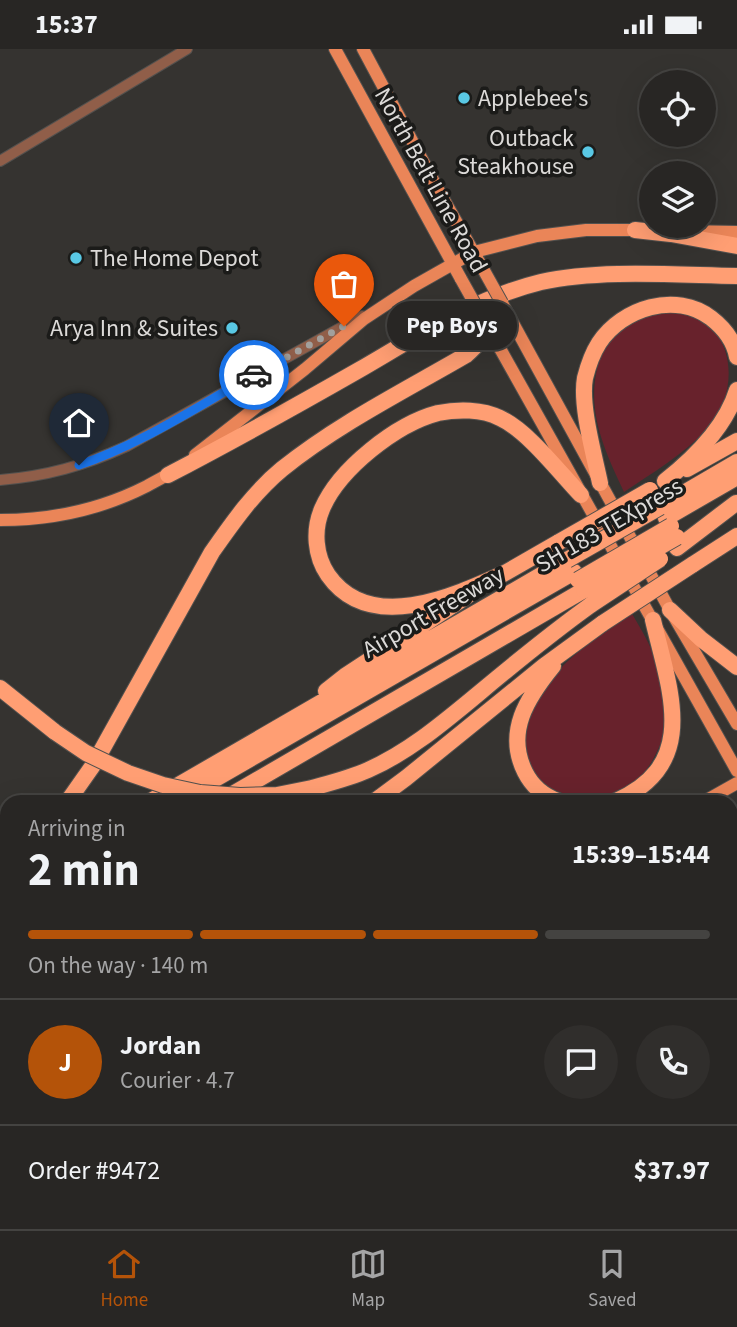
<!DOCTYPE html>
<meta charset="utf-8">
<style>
body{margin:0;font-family:"Source Sans 3",sans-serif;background:#302e2c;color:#f1f3f6;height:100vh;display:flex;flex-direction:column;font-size:26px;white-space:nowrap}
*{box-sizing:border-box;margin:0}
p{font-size:23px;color:#a5a5a6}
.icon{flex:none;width:38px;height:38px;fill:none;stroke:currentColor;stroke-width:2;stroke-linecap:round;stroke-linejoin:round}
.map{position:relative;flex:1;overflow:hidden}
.details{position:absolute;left:0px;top:746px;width:738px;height:436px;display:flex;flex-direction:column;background:#282624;border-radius:21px 21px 0 0;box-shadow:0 7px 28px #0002,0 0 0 2px #444341}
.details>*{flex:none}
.tools{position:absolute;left:639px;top:21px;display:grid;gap:14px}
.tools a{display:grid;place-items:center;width:77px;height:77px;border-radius:50%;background:#282624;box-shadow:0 7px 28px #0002,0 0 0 2px #444341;font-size:35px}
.pin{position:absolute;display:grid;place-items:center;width:60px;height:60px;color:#fff;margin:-72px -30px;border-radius:50% 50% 50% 0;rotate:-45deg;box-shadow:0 0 7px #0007}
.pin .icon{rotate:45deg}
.courier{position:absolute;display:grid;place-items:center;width:70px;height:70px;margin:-35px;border:5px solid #1a73e8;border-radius:50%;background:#fff;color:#222;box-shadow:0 2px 9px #0007}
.bubble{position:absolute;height:49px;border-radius:24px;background:#282624;box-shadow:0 7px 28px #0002,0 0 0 2px #444341;font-size:23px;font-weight:700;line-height:49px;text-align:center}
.headline em{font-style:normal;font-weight:700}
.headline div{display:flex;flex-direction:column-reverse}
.headline{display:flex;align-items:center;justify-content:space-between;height:119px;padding:0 28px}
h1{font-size:46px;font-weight:700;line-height:52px}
.bar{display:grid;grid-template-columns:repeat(4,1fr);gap:10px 7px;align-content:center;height:84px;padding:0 28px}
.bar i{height:9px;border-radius:5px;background:#444341}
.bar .on{background:#b45309}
.bar p{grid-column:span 4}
.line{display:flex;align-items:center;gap:18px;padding:0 28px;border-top:2px solid #444341}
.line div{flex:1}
.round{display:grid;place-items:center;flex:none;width:74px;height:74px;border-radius:37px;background:#302e2c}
.status{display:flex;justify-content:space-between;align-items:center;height:49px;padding:0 35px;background:#282624;direction:ltr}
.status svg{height:19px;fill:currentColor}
.tabs{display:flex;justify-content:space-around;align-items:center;height:98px;border-top:2px solid #444341;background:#282624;font-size:19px;color:#a5a5a6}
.tabs a{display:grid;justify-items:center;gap:4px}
.tabs .on{color:#b45309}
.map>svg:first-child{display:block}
.green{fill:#68222c}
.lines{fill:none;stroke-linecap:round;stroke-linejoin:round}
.minor-casing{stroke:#53514e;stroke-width:12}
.major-casing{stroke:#53514e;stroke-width:14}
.highway-casing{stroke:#53514e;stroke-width:18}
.minor{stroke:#905e49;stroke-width:10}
.major{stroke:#ea8558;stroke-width:12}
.highway{stroke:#ff9e73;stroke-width:16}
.major-bridge-casing{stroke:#53514e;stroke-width:14;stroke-linecap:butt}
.highway-bridge-casing{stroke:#53514e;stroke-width:18;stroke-linecap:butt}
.major-bridge{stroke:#ea8558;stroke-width:12}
.highway-bridge{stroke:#ff9e73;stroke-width:16}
.done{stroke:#a2a09d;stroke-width:7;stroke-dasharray:0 12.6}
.route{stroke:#1a73e8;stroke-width:9}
.poi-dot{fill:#59c8e4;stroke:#1b1b19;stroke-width:2.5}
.labels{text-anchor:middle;stroke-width:7;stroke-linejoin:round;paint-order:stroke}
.poi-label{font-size:24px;fill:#dcdad8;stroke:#1b1b19;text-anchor:start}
.street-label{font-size:24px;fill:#dcdad8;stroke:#1b1b19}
</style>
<div class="status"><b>15:37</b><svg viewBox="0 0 49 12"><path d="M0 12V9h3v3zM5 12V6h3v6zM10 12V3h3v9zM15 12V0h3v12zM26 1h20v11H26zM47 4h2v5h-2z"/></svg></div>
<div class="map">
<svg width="737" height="1180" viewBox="0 0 737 1180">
<rect width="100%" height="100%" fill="#353330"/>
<path class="green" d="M666,262c10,2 22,2 32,6 6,2 11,9 16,13 23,29 18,72 -8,100 -23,25 -54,43 -82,62 -19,-41 -37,-78 -27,-123 4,-20 16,-36 33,-47 11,-6 24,-8 36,-11z
M631,563c8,14 17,28 22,42 5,13 12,43 14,57 1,11 -3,26 -8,36 -7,17 -19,35 -37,44 -16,7 -35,7 -52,4 -57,-13 -51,-66 -26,-106 19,-30 59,-56 87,-77z"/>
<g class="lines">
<g class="minor-casing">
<path id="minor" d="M0,112l187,-112
M0,431c47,-4 83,-14 127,-34l235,-130
M162,1174l2,6
M609,1174l3,6
M572,1180l11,-6"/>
</g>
<g class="major-casing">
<path id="major" d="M335,0l126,230
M363,0l77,144 42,74
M683,182l54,1
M502,254l168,307 67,114
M484,271l253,451
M195,406l110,-86 59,-50 50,-33 60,-34 63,-16 49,-6h57
M0,471c52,0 100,-10 147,-34 9,-5 19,-10 28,-16
M705,752l32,-18
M0,985l7,-4"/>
</g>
<g class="highway-casing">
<path id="highway" d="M635,181l36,4 66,12
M687,420l50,-28
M168,426c65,-34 128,-69 191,-105 57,-33 116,-72 182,-88 59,-13 135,-7 196,-6
M665,432c29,-23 61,-55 72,-91
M600,434c-6,-29 -20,-78 -15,-105 3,-12 7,-24 14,-35 23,-35 77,-52 112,-25 13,10 23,23 26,39
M660,458l77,-45
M666,469l71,-41
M677,499l59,-45
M692,516l45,-29
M507,523c-53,24 -137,63 -179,3 -13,-19 -15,-45 -6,-66 17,-40 74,-85 116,-96 20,-4 44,-4 62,5 28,13 59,54 81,77
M498,528l61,-35
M670,561l31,29 36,28
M553,617c-26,32 -48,66 -28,106 7,14 19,24 33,29
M0,639l55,44
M326,642l19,-15 122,-80
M312,739c18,-5 38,-10 56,-18 41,-18 76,-48 110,-76 37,-31 75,-62 114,-90
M226,749l358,-208
M68,752l26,-37 118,-212c21,-30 42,-60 70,-83 56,-45 122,-78 184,-114 12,-10 17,-17 19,-33
M151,752l416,-241
M177,752l397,-229
M375,752l31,-23 138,-112 59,-43
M616,752c85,-37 53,-112 37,-181
M0,821l7,-6
M0,841l7,-4
M0,868l7,-4
M0,906l7,-5"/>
</g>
<use href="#minor" class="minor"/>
<use href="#major" class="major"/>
<use href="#highway" class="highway"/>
<g class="major-bridge-casing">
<path id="major-bridge" d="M482,218l20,36
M461,230l19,34"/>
</g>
<g class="highway-bridge-casing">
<path id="highway-bridge" d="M559,493l91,-52
M567,511l93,-53
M578,531l93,-54
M584,541l93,-53
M592,555l68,-45
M603,574l89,-58
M55,683l31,21 42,20 35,12 37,8 40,3 37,-1 35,-7"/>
</g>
<use href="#major-bridge" class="major-bridge"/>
<use href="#highway-bridge" class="highway-bridge"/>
</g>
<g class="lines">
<path class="done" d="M254,326l90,-49"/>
<path class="route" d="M79,416c61,-20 119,-59 175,-90"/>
</g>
<g class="poi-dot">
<circle cx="464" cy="49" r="7"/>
<circle cx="588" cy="103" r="7"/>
<circle cx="76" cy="209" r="7"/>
<circle cx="232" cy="279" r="7"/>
</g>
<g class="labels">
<g class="poi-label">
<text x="478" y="57">Applebee's</text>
<text x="574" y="97" text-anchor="end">Outback<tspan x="574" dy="28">Steakhouse</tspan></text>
<text x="90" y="217">The Home Depot</text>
<text x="218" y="287" text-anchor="end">Arya Inn &amp; Suites</text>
</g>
<g class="street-label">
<text transform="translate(431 131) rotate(61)" y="8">North Belt Line Road</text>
<text transform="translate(609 476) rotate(-30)" y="8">SH 183 TEXpress</text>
<text transform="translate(433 563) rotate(-30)" y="8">Airport Freeway</text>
</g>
</g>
</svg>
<div class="tools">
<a><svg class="icon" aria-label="locate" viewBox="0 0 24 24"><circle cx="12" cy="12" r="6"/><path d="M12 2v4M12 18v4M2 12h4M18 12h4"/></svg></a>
<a><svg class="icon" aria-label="layers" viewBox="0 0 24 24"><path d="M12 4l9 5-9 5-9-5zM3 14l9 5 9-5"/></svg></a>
</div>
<div class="pin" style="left:344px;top:277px;background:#ea580c"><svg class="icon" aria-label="bag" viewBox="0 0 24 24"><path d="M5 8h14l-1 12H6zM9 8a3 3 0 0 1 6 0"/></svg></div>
<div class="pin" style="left:79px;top:416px;background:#1f2937"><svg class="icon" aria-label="home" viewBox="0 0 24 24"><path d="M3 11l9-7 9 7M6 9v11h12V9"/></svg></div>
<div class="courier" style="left:254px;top:326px"><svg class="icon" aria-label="car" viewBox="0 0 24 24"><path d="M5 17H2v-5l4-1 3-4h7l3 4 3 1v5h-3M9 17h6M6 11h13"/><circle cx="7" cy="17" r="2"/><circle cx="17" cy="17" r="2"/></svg></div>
<div class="bubble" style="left:387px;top:252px;width:130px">Pep Boys</div>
<section class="details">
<div class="headline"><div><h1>2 min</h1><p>Arriving in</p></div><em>15:39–15:44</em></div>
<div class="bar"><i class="on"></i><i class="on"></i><i class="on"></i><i></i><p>On the way · 140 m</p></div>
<div class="line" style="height:126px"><b class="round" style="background:#b45309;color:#fff">J</b><div><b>Jordan</b><p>Courier · 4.7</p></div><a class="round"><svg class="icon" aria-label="chat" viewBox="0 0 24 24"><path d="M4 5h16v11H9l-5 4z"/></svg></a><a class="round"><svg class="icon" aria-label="phone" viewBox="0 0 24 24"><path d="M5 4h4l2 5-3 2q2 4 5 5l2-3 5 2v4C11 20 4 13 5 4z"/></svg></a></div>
<div class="line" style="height:91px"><div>Order #9472</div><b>$37.97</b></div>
</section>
</div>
<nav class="tabs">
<a class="on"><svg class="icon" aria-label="home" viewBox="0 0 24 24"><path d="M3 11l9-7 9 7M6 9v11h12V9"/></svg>Home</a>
<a><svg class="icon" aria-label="map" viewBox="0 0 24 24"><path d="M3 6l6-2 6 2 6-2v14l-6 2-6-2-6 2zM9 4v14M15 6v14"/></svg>Map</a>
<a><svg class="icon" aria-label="saved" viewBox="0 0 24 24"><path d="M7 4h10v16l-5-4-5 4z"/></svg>Saved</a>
</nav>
